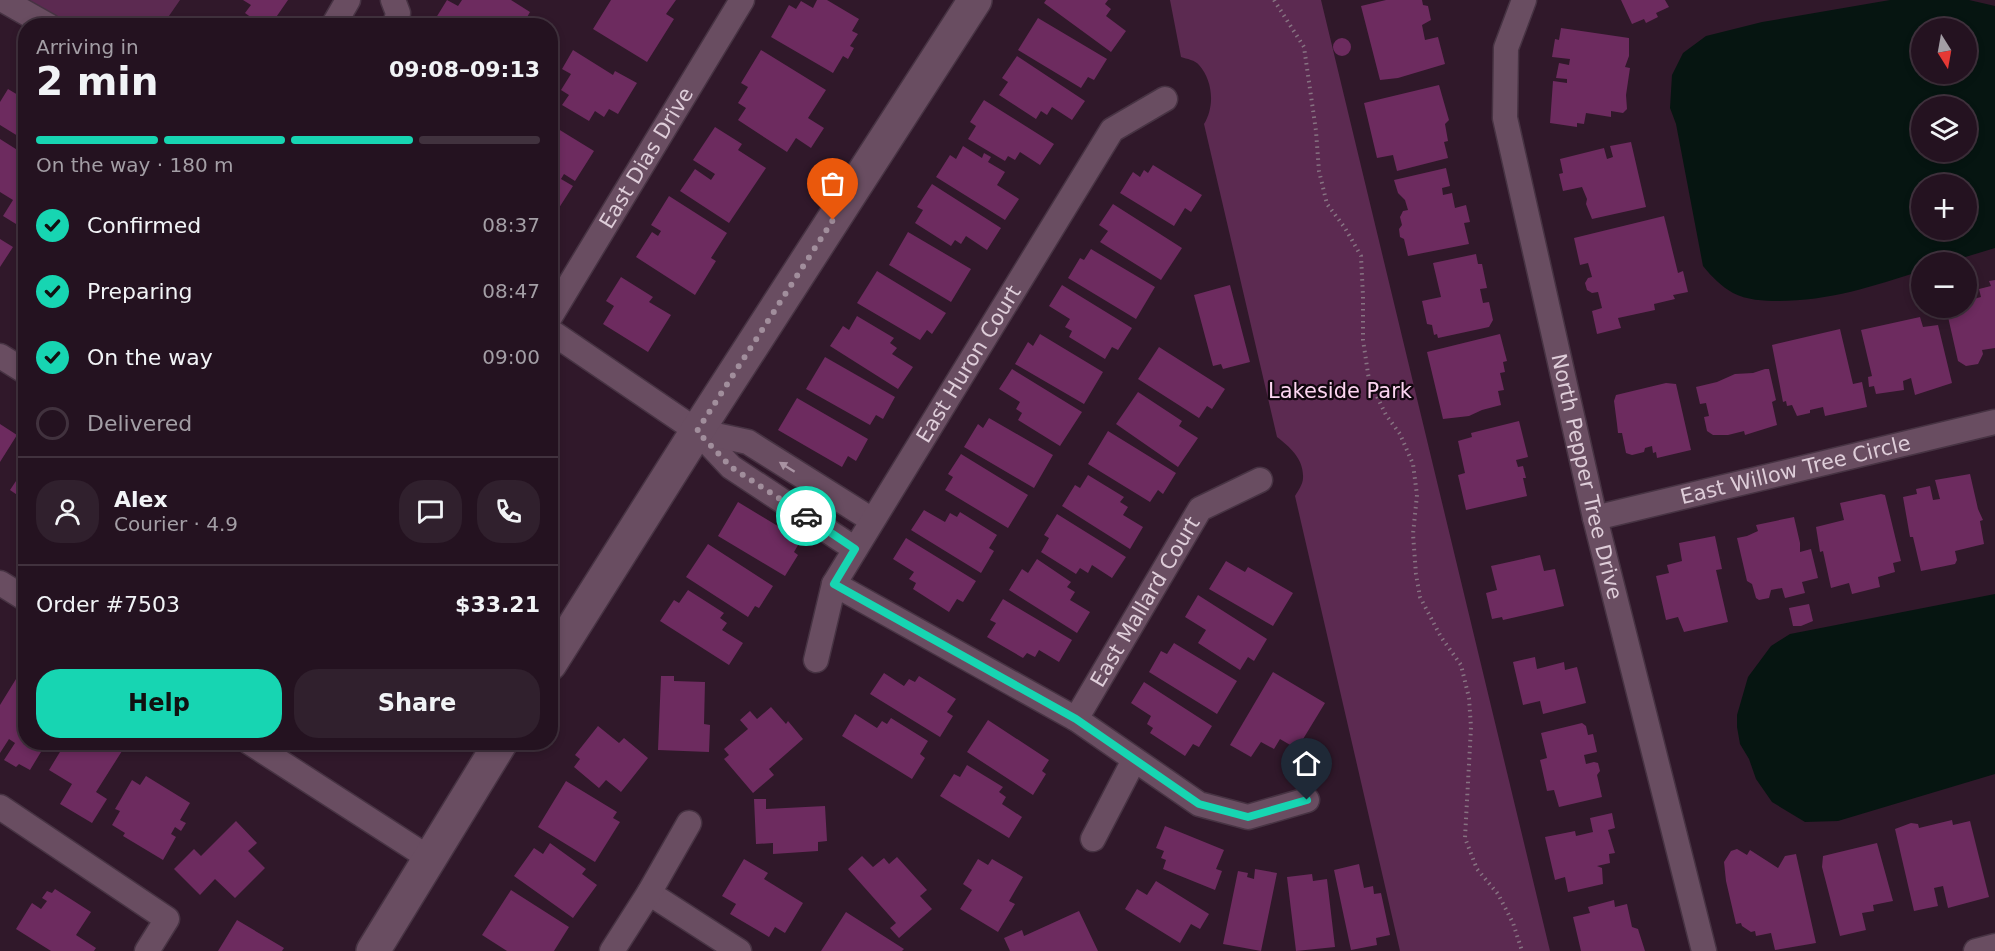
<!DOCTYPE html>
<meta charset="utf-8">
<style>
body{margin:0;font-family:"DejaVu Sans",sans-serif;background:#30202d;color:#f1f3f6;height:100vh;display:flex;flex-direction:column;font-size:22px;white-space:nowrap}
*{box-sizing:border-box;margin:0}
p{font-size:20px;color:#a39ea5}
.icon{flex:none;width:33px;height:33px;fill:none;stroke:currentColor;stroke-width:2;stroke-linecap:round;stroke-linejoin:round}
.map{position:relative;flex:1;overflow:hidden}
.details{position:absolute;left:18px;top:18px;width:540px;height:732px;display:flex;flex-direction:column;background:#241220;border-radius:24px;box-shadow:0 3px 9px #0003,0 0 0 2px #41323e}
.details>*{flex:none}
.needle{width:39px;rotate:169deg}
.buttons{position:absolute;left:1911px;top:18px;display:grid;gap:12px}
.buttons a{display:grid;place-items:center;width:66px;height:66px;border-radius:50%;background:#241220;box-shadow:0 3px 9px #0003,0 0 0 2px #41323e;font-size:30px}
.pin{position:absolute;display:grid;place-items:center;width:51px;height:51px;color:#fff;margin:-62px -26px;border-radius:50% 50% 50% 0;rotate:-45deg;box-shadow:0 0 6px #0007}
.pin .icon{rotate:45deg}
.courier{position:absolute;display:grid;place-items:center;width:60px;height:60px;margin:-30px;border:4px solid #17d5b2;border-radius:50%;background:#fff;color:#222;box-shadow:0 2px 8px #0007}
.head em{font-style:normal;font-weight:800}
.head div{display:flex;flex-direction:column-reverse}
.head{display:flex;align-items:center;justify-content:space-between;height:102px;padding:0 18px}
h1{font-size:39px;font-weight:800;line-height:45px}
.bar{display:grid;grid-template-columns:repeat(4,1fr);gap:9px 6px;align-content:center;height:72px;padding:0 18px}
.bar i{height:8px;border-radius:4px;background:#41323e}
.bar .on{background:#17d5b2}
.bar p{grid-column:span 4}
.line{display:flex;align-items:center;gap:15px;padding:0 18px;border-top:2px solid #41323e}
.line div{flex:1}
.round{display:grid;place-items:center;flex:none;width:63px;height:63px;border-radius:24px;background:#30202d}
ol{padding:0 18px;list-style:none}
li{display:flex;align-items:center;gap:18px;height:66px}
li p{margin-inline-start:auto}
li .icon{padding:6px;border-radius:50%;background:#17d5b2;color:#111;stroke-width:4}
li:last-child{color:#a39ea5}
li i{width:33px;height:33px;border:3px solid #41323e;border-radius:50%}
.action{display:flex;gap:12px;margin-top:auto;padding:12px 18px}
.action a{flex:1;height:69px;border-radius:24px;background:#17d5b2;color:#111;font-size:24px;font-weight:800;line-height:69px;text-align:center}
.action a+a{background:#30202d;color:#f1f3f6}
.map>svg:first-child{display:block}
.green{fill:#5c2a51}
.water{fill:#061511;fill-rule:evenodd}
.building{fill:#6d2b5f}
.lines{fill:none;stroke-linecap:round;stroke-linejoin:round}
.street-casing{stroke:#473343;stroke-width:27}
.secondary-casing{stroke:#473343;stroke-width:36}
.path{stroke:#877382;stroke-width:4;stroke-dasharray:1.5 4.5;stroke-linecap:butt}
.street{stroke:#694d61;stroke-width:24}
.secondary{stroke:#694d61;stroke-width:33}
.oneway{fill:#a993a3}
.done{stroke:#a18e9c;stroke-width:6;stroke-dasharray:0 10.8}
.route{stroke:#17d5b2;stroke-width:8}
.labels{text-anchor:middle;stroke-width:4.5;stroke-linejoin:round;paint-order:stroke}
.street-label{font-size:21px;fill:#decdd9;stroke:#12070f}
.park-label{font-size:21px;fill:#fcd4f0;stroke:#12070f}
</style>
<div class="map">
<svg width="1995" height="951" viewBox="0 0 1995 951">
<rect width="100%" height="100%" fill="#30182a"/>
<path class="green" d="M23,0h157l-18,26 -92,-1z
M1170,0h151l229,951h-150l-105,-455c3,-5 8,-12 8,-18 1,-19 -13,-31 -26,-41l-73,-313c11,-18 9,-43 -5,-59 -4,-5 -12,-6 -18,-8z"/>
<path class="water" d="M1890,0h79l26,6v242l-46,14h-27l-1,9c-47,15 -92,30 -143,30 -14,0 -32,-1 -45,-8 -12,-7 -21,-16 -30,-27l-27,-142 -6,-16 2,-33 11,-22 23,-17 56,-14zM1922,28h44v46h-44zM1922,106h44v46h-44zM1922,184h44v46h-44z
M1995,594v180l-157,47 -33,1 -33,-20 -16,-23 -7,-20 -9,-15 -3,-17v-12l11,-38 23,-31 19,-12z"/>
<path class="building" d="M243,0h45l-18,26h-7l-18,-13 6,-8z
M447,0l11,6 4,-6h49l19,12 -8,14h-91z
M611,0h65l-10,14 8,5 -27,43 -54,-33z
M817,0h10l32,19 -7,12 6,3 -8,12 4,2 -6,11 -5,-3 -10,17 -62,-36 18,-32 7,4 5,-8 12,7z
M1046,0h62l-3,4 6,5 -5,7 20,15 -15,21 -67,-49z
M1386,0h36l1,5 5,1 3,14 -9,5 3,15 13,-3 7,27 -47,14 -18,2 -19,-74z
M1621,0h44l4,7 -13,6 2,4 -12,6 -2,-4 -12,5z
M1038,18l69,41 -13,21 -6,-3 -7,11 -63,-38z
M1561,28l68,10v18l-4,11 5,1 -4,27 1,14 -4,4 -12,-2v6l-25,-4 -2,11 -7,-1v4l-27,-4 3,-42 14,2v-4l-11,-1 3,-15 10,2 1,-6 -18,-2 3,-18 4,1z
M1333 47a9 9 0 1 1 18 0a9 9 0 1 1-18 0Z
M573,50l40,25 2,-4 22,12 -19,31 -9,-5 -5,8 -9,-6 -6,10 -27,-16 7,-10 -8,-5 10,-16 -9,-5z
M761,50l65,40 -18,28 16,10 -13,20 -15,-10 -9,14 -49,-32 8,-12 -8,-5 10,-16 -7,-4z
M1017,56l68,45 -13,19 -20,-13 -5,8 -6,-4 -5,8 -37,-24 9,-13 -6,-4z
M1439,85l10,35 -4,4 3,17 -4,1 4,16 -51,13 -4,-16 -16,3 -13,-55z
M8,89l15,9 3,-3v46l-26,-16v-23z
M984,100l70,44 -14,21 -20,-13 -5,8 -7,-4 -3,5 -37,-22 8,-13 -6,-4z
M550,124l44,27 -19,30 -11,-7 -3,5 12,7 -16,25 -7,-4z
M715,127l27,17 -4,6 28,18 -37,55 -49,-32 15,-22 16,11 4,-6 -22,-14z
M0,139l19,12 -3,5 10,6v48l-10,14 -13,-8 10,-16 -13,-8z
M1631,142l15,65 -54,12 -6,-15 1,-5 -5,-12 -19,4 -4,-17 4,-1 -3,-14 44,-11 3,11 6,-2 -3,-11z
M963,146l19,12 2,-5 7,4 -3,5 17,10 -8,13 22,14 -14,21 -69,-43 14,-22 6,4z
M1153,165l49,30 -11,17 -6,-4 -11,18 -54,-33 13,-21 7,5 4,-7 4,3z
M1446,168l4,18 -8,2 1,7 9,-2 3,15 11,-3 4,17 -6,1 5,21 -61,12 -4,-17 -4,-2 -1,-8 3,-4 -2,-8 3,-6 5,-1 -3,-10 -7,-7 -4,-13z
M932,184l69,44 -14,22 -21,-14 -5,8 -6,-4 -4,6 -36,-23 8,-13 -6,-3z
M669,196l58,37 -16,25 5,3 -21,34 -59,-38 16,-25 6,4 3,-5 -10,-6z
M1113,204l69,44 -21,32 -61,-38 8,-11 -9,-6z
M1664,216l14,57 5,-2 5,21 -15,3 2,4 -21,5 1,6 -37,8 3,10 -24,6 -5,-23 10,-3 -4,-16 -6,1 -5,-3 -2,-7 3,-5 4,-1 -4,-14 -8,2 -6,-27z
M908,232l63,37 -20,33 -62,-37z
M0,239l13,8 -13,20z
M1091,249l64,38 -19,32 -68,-41 12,-20 4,2z
M1476,254l2,10h4l5,24 -7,1 3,14 6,-1 4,18 -4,7 -51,11 -1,-4 -3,1 -2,-10 -5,-1 -5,-23 19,-4 -8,-34z
M877,271l69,42 -14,21 -5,-4 -7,10 -63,-37z
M621,277l32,20 -4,5 22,13 -23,37 -45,-28 11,-18 -8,-5z
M1995,280v68l-13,2 1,4 -5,10 -12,2 -8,-5 -12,-53h20v-7l15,-4 -2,-8 12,-3 -2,-5z
M1062,285l70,43 -14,22 -6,-3 -7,12 -36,-22 3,-6 -7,-4 5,-8 -21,-13z
M1230,285l20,77 -27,7 -2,-5 -8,2 -19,-71z
M857,316l37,22 -4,5 7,5 -5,6 21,13 -15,22 -68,-43 13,-20 6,4z
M1920,317l3,10 15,-2 14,58 -37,12 -4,-17 -8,3 1,9 -28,4 -2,-8 -5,1 -1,-10 4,-1 -11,-46z
M1840,329l13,55 9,-2 5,25 -42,9 -2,-9 -13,3v3l-13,3 -5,-11 -5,1 -1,-5 -3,1 -11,-57z
M1040,334l63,38 -19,32 -69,-40 13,-22 5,4z
M1500,334l7,27 -4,1 2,10 -5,1 4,17 -6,1 3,14 -19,5 -13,6 -26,3 -16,-67z
M1159,347l66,42 -13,20 -5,-3 -8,12 -61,-39z
M825,357l70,40 -12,22 -7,-4 -6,10 -64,-36z
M1012,369l70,43 -22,34 -42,-26 4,-7 -6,-4 4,-7 -21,-13z
M1765,369h4l7,31 -4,2 5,23 -32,10 -1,-4 -16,4h-15l-6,-4 -3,-14 5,-1 -3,-13 -6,1 -4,-17 21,-5 18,-8 18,-1z
M1666,383l10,1 15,66 -34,8 -1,-6 -3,1 -1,-7 -7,2 -1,4 -12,3 -6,-2 -4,-20h-4l-1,-9 -3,-23 2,-6z
M1138,392l44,29 -3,5 19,12 -20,29 -62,-43z
M797,398l71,41 -12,22 -8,-5 -6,11 -64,-37z
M989,418l64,37 -19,33 -70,-41 14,-23 5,4z
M1519,421l9,36 -12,3 2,7 5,-1 3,12h-3l4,18 -61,14 -8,-35 7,-2 -7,-32 14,-4 -1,-4z
M0,424l17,11 -17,27z
M1108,431l68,42 -13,21 -5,-4 -8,12 -62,-38z
M961,454l67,41 -20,33 -63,-38 8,-13 -5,-3z
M26,466v35l-16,-11z
M1970,474l8,35 5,11 -3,1 4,23 -29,7 2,9 -2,4 -34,7 -8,-34h-3l-7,-40 14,-3 -1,-5 14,-3 3,14 7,-1 -5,-19z
M1088,475l36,22 -4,5 8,5 -5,8 20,12 -13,22 -68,-43 13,-21 5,3z
M1881,494l4,1 16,66 -8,2 2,9 -17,5 2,10 -28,7 -3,-11 -18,5 -8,-37 -3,1 -4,-25 28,-7 -4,-17z
M738,502l63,38 -7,12 4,3 -13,21 -67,-40z
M924,510l21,12 5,-9 7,4 3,-5 37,23 -8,13 5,3 -13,22 -70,-43z
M1057,514l69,43 -14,21 -20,-13 -4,8 -8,-5 -4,6 -35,-22 8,-14 -5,-3z
M1794,517l6,26v9l11,-3 7,29 -16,4 3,11 -20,5 -3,-10 -11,2 -2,8 -10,2 -3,-2 -4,-14 -5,-3 -10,-43 10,-2 11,-5 -2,-6z
M1715,536l7,33 -6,1 12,52 -44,10 -6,-15 -12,3 -10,-44 13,-3 -2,-8 15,-4 -3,-18z
M906,538l70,43 -13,21 -6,-3 -8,13 -36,-23 3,-6 -7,-4 5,-7 -21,-13z
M708,544l65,42 -14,22 -4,-2 -7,11 -62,-40z
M1540,555l4,16 11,-2 9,37 -61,14 -1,-3 -10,2 -6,-26 11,-3 -6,-24z
M1037,559l34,23 -4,5 8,5 -5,8 20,12 -13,21 -68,-43 13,-21 6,4z
M1226,561l19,11 3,-5 45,26 -20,33 -64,-37z
M688,590l36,23 -4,5 7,5 -5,7 21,13 -14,22 -69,-44 14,-21 5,3z
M1198,595l69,44 -13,22 -6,-4 -8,13 -42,-27 8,-13 -21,-13z
M1003,599l69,41 -13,22 -20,-12 -4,7 -8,-4 -4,5 -36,-21 9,-14 -6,-3z
M1809,604l4,17 -12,5h-8l-4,-18z
M1174,643l63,38 -20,33 -68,-42 12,-21 6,3z
M1535,657l2,12 27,-7 1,8 12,-3 9,36 -43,11 -3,-13 -17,4 -10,-43z
M1273,672l52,31 -28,46 -17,-10 -6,10 -13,-7 -10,15 -21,-12z
M884,673l20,13 5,-7 6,3 4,-6 37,23 -9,13 6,4 -13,21 -70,-43z
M661,676h13v5l31,1 -1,42 6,1 -1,27 -51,-2z
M16,679l10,6v57h21l-17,28 -11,-6 -3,3 -12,-7 11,-17 -6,-4 -9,14v-48z
M1144,682l68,44 -13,21 -6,-3 -8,12 -35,-23 3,-5 -6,-4 4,-8 -20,-13z
M771,707l15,17 2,-3 15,18 -34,30 5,6 -21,18 -29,-34 5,-4 -5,-6 24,-20 -8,-9 10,-9 7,8z
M855,714l22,14 5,-7 5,3 4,-6 37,23 -8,13 5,4 -13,21 -70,-43z
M988,720l61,40 -7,11 4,3 -13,21 -66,-43z
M1582,723l4,3 2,9 5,-1 4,18 -13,3 2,9 8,-2 4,1 2,8 -3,4 5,22 -43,10 -5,-17 -7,1 -7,-31 7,-2 -6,-25z
M598,726l21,17 5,-5 24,20 -27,34 -15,-12 -7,8 -25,-21 6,-8 -5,-4z
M66,742h43l13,9 -26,41 11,7 -15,24 -32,-19 12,-20 -23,-14z
M967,765l36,22 -4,5 7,5 -4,7 20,13 -13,21 -69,-42 14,-22 6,3z
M146,776l44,27 -10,17 6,3 -5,8 -6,-4 -4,7 5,3 -13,23 -40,-24 2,-3 -13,-8 8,-14 -5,-2 17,-29 8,5z
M566,781l51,31 -4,6 7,4 -25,40 -57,-35z
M754,799h12v10l59,-3 2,35 -9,1v9l-45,3v-11l-17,1z
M1612,813l3,15 -7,2 7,23 -6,1 1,9 -13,3 5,2 1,16 -35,8 -3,-15 -10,3 -10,-43 30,-6 1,5 17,-4 -3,-14z
M1952,820l1,5 17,-4 19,76 -41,11 -5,-22 -9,2 4,18 -24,5 -19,-82 16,-6 7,1 1,4z
M236,821l21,22 -9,8 17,17 -30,30 -20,-19 -15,16 -26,-26 20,-20 7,7z
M1165,826l59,24 -8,19 6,2 -7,19 -52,-21 3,-9 -5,-2 3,-7 -8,-3z
M550,843l36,26 -4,5 15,11 -24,33 -59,-42 20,-28 9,6z
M1877,843l16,58 -20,4 1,6 -12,2 4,17 -26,6 -18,-69 1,-11z
M1737,849l10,6 3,-5 28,18 7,-12 11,-2 20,89 -41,7 -4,-17 -15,3 -1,-5 -4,1 -9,-6 -1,-3 -5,1 -10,-43 -2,-19 7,-11z
M862,856l11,11 11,-9 5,6 8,-7 30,33 -7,6 12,13 -33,29 -9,-10 6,-5 -48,-54z
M744,859l24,14 -4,6 39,24 -18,30 -10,-6 -6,10 -39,-23 6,-10 -14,-8z
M978,859l10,6 4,-6 31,18 -14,24 6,3 -17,28 -38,-23 12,-19 -9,-6z
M1359,864l5,24 9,-2 1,8 7,-1 9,42 -14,3 1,7 -26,5 -17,-80z
M1255,869l22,4 -16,78 -38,-7 15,-73 10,2 -1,4 7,2z
M1312,874l1,7 14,-2 8,68 -39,4 -9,-74z
M1156,881l53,33 -9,15 -9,-5 -11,19 -55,-34 12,-20 10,6z
M55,889l36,23 -15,23 20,13 -2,3h-43l-35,-22 16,-26 9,6 6,-8 -5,-3 5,-7 5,2z
M511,890l58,37 -15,24h-47l-25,-16z
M1614,900l1,7 12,-3 5,23 6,2 7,22h-64l-8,-34 17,-4 -2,-6z
M1079,911l19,40h-88l-6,-13 18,-8 2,6z
M846,912l58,37 -2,2h-81z
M237,920l47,28 -2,3h-64z"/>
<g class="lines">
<g class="street-casing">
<g id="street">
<path d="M3,0l46,26"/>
<path d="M393,0l5,13 -3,13"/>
<path id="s1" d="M1524,0l-18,48 -1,70 90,400 109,433"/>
<path d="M333,26l15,-26"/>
<path id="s2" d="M550,317l192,-317"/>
<path d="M550,331l147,100 34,36 124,82"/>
<path d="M0,356l26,16"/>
<path d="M697,431l51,11 124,78"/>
<path id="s3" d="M1595,518l400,-96"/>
<path d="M0,583l26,16"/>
<path d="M834,584l242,135 123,85 49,13 59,-17"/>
<path id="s4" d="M816,660l18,-76 278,-454 53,-31"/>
<path id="s5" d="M1076,719l124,-210 60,-29"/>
<path d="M249,742l180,116"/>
<path d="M0,807l167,112 -20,32"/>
<path d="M1093,839l41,-79"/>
<path d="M649,893l90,58"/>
<path d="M612,951l37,-58 40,-70"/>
<path d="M1976,951l19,-5"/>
</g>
</g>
<g class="secondary-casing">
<path id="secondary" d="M550,664l147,-233 278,-431
M373,951l128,-209"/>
</g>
<path class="path" d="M1274,0l30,47 12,84 3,40 8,33 18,24 16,28 2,40v44l6,40 17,35 14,19 13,30 4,31 -4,39 3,40 4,23 21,40 20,28 8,33 2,29 -6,111 12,31 21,25 15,29 9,28"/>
<use href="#street" class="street"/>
<use href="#secondary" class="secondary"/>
</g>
<defs><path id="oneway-solid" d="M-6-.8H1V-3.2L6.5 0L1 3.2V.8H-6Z" transform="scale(1.5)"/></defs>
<use class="oneway" href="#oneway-solid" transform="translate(787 467) rotate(-148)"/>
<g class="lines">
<path class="done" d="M806,516l-75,-49 -34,-36 136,-211"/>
<path class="route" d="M806,516l49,33 -21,35 242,135 123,85 49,13 59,-17"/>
</g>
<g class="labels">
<g class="street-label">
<text dy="7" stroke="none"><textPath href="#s2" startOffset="186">East Dias Drive</textPath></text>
<text dy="7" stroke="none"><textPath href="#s4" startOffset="336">East Huron Court</textPath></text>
<text dy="7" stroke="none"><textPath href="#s3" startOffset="206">East Willow Tree Circle</textPath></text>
<text dy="7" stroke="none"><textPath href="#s1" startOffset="489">North Pepper Tree Drive</textPath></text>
<text dy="7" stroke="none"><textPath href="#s5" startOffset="136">East Mallard Court</textPath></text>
</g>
<g class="park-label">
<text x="1340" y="398">Lakeside Park</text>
</g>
</g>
</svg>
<div class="buttons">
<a><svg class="needle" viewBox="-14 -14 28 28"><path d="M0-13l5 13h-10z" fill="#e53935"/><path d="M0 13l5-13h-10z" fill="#a39ea5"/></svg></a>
<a><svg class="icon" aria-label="layers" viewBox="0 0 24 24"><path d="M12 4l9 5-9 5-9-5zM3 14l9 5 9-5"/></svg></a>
<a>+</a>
<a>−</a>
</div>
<div class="pin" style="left:833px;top:220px;background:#ea580c"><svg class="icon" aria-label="bag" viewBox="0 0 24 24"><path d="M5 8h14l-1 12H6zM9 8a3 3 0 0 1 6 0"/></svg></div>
<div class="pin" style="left:1307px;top:800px;background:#1f2937"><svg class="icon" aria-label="home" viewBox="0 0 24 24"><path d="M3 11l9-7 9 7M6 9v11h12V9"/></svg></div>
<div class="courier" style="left:806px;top:516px"><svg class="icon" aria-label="car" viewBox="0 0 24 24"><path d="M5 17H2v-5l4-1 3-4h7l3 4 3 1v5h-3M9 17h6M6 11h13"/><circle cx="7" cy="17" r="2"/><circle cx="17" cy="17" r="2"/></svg></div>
<section class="details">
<div class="head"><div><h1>2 min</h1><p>Arriving in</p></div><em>09:08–09:13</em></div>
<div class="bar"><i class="on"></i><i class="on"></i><i class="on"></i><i></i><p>On the way · 180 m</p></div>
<ol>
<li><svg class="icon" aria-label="check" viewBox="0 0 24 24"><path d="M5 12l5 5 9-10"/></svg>Confirmed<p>08:37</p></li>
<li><svg class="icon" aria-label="check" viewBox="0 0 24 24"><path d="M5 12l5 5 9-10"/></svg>Preparing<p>08:47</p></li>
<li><svg class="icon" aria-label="check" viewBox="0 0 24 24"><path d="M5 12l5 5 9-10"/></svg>On the way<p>09:00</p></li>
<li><i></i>Delivered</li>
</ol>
<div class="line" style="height:108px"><a class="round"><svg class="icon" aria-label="person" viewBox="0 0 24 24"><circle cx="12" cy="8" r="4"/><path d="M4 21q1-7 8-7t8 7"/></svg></a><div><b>Alex</b><p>Courier · 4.9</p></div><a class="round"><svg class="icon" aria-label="chat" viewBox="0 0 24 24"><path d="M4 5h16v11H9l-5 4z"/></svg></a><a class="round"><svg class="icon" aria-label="phone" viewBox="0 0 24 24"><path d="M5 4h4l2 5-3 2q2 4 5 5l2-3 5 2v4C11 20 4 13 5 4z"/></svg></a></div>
<div class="line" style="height:78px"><div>Order #7503</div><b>$33.21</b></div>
<div class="action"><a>Help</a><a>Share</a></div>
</section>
</div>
